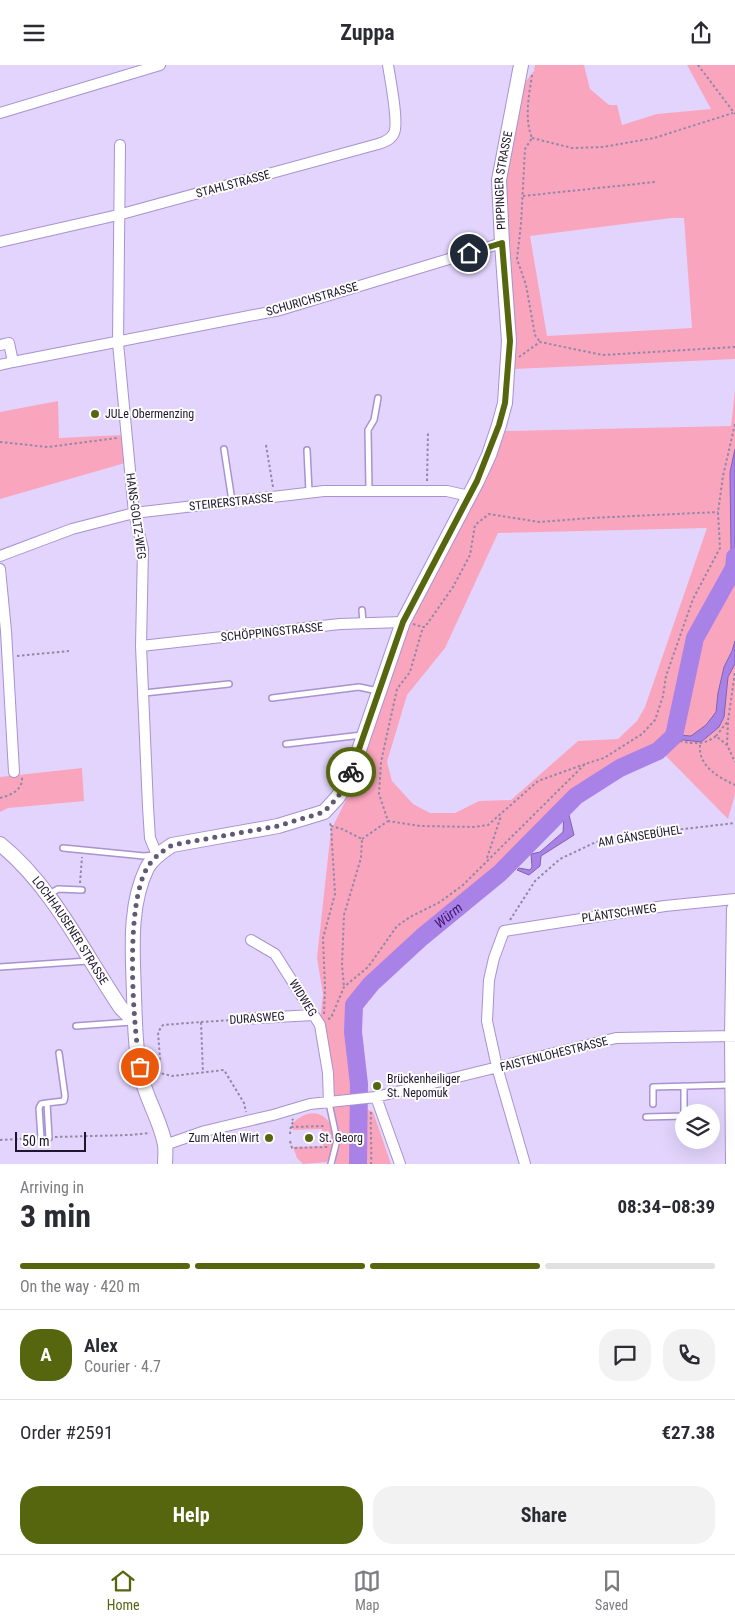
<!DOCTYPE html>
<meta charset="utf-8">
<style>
body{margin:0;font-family:"Roboto Condensed",sans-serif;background:#f2f2f3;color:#2b2b33;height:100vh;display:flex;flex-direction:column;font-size:19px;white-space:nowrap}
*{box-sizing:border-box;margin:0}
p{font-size:16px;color:#7c7c81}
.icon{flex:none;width:28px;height:28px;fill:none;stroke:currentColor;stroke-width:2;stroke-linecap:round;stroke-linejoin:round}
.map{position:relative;height:1099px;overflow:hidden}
.drawer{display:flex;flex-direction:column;background:#fff;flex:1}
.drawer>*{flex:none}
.fabs{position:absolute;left:675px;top:1039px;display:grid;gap:10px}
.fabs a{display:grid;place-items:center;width:45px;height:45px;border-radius:50%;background:#fff;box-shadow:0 5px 20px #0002;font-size:25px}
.scale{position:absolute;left:15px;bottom:12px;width:71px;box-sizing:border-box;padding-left:5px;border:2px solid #1f162d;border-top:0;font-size:14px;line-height:18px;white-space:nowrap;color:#1f162d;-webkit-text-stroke:4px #fdfdfd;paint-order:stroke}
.pin{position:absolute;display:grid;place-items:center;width:42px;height:42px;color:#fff;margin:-21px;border:2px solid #fff;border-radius:50%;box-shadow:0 1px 5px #0007}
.courier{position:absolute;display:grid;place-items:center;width:50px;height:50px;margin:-25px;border:4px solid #56660f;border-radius:50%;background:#fff;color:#222;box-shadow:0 1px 6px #0007}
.headline em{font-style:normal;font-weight:700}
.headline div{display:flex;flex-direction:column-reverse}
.headline{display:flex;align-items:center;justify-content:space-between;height:85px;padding:0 20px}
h1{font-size:32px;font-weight:700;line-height:38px}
.bar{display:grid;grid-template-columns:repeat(4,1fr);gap:8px 5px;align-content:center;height:60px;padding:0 20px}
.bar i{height:6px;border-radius:4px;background:#e1e1e2}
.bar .selected{background:#56660f}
.bar p{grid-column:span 4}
.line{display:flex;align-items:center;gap:12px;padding:0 20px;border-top:1px solid #e1e1e2}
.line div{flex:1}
.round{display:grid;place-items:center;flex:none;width:52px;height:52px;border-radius:20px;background:#f2f2f3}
.action{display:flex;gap:10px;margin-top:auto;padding:10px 20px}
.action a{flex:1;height:58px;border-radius:20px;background:#56660f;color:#fff;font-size:20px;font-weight:700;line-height:58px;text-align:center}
.action a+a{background:#f2f2f3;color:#2b2b33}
header{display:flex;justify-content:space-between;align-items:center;height:65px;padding:0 20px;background:#fff;font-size:22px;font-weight:700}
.tab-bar{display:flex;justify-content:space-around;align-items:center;height:70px;border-top:1px solid #e1e1e2;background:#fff;font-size:14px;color:#7c7c81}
.tab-bar a{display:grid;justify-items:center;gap:2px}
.tab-bar .selected{color:#56660f}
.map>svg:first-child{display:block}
.green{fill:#faa5be;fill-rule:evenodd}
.water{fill:#a982e7;stroke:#8062af}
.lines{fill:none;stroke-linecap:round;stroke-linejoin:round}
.river{stroke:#a982e7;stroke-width:18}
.lane-casing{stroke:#a892d0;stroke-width:8}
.street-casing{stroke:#a892d0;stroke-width:12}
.secondary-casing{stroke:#a892d0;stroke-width:16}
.path{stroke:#9387a8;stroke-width:2;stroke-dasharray:2.5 2.5;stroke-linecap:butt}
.lane{stroke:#fff;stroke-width:5}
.street{stroke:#fff;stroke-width:10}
.secondary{stroke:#fff;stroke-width:14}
.done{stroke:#635875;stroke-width:5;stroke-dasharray:0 9}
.route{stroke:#56660f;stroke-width:6}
.poi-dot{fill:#56660f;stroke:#fdfdfd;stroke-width:2}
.labels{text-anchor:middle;stroke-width:4;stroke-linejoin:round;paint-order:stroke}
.street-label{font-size:12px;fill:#1f162d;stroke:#fdfdfd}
.poi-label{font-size:12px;fill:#1f162d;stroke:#fdfdfd;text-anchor:start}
.water-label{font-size:14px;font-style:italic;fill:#40136d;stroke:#fdfdfd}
</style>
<header><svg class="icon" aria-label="menu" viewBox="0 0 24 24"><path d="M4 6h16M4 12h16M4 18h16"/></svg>Zuppa<svg class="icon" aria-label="share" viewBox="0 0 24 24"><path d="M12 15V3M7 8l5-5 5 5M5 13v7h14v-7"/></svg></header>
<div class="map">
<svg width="735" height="1099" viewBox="0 0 735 1099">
<rect width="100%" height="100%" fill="#e2d4fc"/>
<path class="green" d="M535,0h49l6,24 19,16h8l5,20 35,-11 54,-5 -24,-44h48v294l-221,10 -11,-177 20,-107 11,-14zM671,153h13l8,110 -145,8 -17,-100z
M735,325v404l-7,25 -67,-68 -37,16 -50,30 -58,61 -86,79 -57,46 -21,48 13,77 8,4 18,52h-55l-1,-18 -8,16 -24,2 -6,-6 -4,-11 30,-1v-4h8v-7h-8l-1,-6 -29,1 -1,-6c15,-15 32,-15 41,5l-15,-90 5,-45 -6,-36 14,-128 19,-38 57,-160 31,-67 66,-134 227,-5zM707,463l-62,179 -8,14 -19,18 -40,2 -67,59 -32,1 -24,12h-25l-17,-9 -21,-23 -5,-19 20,-67 38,-47 53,-115z
M58,336l1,37 64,-3 2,28 -125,36v-87z
M82,703l2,33 -76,7 -8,4v-35z"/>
<path class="water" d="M735,384v101h-4l-1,-78z
M735,576v23l-7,13 -4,40 -5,10 -18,15 -26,-3 2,-4 14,1 15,-11 10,-13 2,-19 6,-26 8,-16z
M568,746l6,24 -33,21 -1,10 -11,9 -12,-5 2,-2 11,2 2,-3 -1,-13 9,-2 23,-20 1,-17z"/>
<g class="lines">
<path class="river" id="s1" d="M358,1099l1,-80 -6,-52 1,-27 17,-21 51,-47 78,-64 76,-77 44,-28 38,-17 16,-15 21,-98 39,-70 1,-11"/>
<g class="lane-casing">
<path id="lane" d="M224,384l8,52
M307,385l2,42
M369,425l-1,-60 6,-10 4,-22
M362,545l1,13
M144,628l85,-9
M272,633l87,-11 19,4
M286,679l76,-9
M63,783l81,8 10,-1
M48,830l10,-6 24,1
M0,902l88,-6
M76,961l56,-4
M684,1021v27
M329,1038l8,37 -6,24
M653,1039v-17l77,-2
M646,1052l38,-1
M41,1073l-2,-30 2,-4 6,-1
M49,1073l-2,-35 17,-2 1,-5 -6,-43"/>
</g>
<g class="street-casing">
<path id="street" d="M0,48l160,-48
M120,80l-2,198 16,170 9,36 -2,97 7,161 2,31 7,17
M0,177l118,-27 260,-71c6,-2 13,-4 16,-11 5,-10 -4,-55 -6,-68
M0,280l9,-2 4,19 267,-52 222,-67
M0,300l13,-3
M0,491l72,-27 62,-16 190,-22h123l22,5
M0,504l6,62 8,141
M141,581l199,-22 63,-2
M251,875l24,14 45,71 8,48 1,30
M241,954l72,-4
M376,1032l24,67
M165,1080l40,-14 68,-16 37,-11 66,-7 240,-59 119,-2
M525,1099l-28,-97 -10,-46 2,-41 5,-22 10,-27 161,-25 70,-7
M731,1099l-1,-128 2,-127 3,-6"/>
</g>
<g class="secondary-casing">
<g id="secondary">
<path id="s2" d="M0,779c53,43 83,108 121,164l14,14"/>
<path id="s3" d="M165,1099c0,-6 1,-13 0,-19 -4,-24 -20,-48 -25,-73 -5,-24 -5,-51 -6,-76 -1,-42 -6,-89 13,-128 5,-10 16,-17 25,-23l106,-19 46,-14 13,-14 11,-16 55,-160 74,-141 12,-26 10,-30 6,-22 4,-62 -7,-98 -3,-63 22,-115"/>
</g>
</g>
<path class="path" d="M698,0l37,49
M532,10c-3,21 -8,43 0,63l-7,11 -4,75 -4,35 9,26 9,50 5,7
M532,73l40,10 31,-1 51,-9 79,-25
M523,131l132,-14
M519,292l21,-15 63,13 132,-8
M0,377l48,5 69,-9
M266,380l7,42
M427,416l1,-50
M413,559l10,3
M17,591l52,-5
M716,671l12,-15 7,-49
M680,676c14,3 24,4 36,-5l11,9 8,17
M700,680c-2,21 18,32 35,40
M727,680l1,-23
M585,699l-47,17 -50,44 -14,2 -54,-1 -32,-5 -9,-27 2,-32 16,-73 13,-17 13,-45h2l28,-40 17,-32 5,-30 14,-11 50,8 52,-4 127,-6
M0,733c11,-3 23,-8 22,-21
M331,761l11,3 20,10 -1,19 -17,57 -2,50 2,22
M362,774l26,-18
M487,793l14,-42
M80,818l2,-26
M510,855l25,-39 25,-22 36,-17 71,-11 68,-8
M324,949l1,-26 -2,-50 12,-44 -4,-68 -2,-5
M328,954l3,-1 13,-31 24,-20 29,-41 13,-9 30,-15 23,-17 122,-121 19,-6 38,-24 13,-14 8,-24 3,-20 27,-77 27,-51 -2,-36 5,-36 12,-52
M201,957l32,-2
M149,994h11l-2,-27 5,-7 38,-3 2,51
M152,1006l20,5 52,-6 20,33 2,9
M371,1047c-1,17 1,34 0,52
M291,1062l35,-1
M290,1069l1,-9 3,-4 -2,-2
M55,1072l74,-2 21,-2
M0,1075l35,-2
M290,1076l2,7 36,-1"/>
<use href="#lane" class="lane"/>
<use href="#street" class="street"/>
<use href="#secondary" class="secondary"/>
</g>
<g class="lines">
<path class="done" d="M140,1002c-7,-43 -16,-167 9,-202 6,-9 14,-14 23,-20l106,-19 46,-14 13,-14 11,-16 3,-10"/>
<path class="route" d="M351,707l52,-150 74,-141 22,-56 6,-22 5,-62 -8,-98 -33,10"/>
</g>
<g class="poi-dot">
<circle cx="95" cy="349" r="5"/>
<circle cx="377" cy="1021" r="5"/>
<circle cx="269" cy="1073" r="5"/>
<circle cx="309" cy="1073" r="5"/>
</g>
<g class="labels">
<g class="street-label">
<text dy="4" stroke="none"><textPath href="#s3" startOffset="1166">PIPPINGER STRASSE</textPath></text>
<text transform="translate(233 119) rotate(-15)" y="4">STAHLSTRASSE</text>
<text transform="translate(312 234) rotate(-16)" y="4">SCHURICHSTRASSE</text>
<text transform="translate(231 437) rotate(-6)" y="4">STEIRERSTRASSE</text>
<text transform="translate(136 451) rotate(82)" y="4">HANS-GOLTZ-WEG</text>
<text transform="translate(272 567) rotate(-6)" y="4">SCHÖPPINGSTRASSE</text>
<text transform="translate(640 771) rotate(-9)" y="4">AM GÄNSEBÜHEL</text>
<text transform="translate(619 848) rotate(-8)" y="4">PLÄNTSCHWEG</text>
<text dy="4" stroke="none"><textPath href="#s2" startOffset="112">LOCHHAUSENER STRASSE</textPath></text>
<text transform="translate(303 933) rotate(58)" y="4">WIDWEG</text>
<text transform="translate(257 953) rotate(-4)" y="4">DURASWEG</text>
<text transform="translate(554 989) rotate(-14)" y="4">FAISTENLOHESTRASSE</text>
</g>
<g class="poi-label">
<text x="105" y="353">JULe Obermenzing</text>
<text x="387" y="1018">Brückenheiliger<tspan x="387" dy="14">St. Nepomuk</tspan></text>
<text x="259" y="1077" text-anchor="end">Zum Alten Wirt</text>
<text x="319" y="1077">St. Georg</text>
</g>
<g class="water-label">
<text dy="5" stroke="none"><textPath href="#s1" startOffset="290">Würm</textPath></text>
</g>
</g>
</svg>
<div class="fabs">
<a><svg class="icon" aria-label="layers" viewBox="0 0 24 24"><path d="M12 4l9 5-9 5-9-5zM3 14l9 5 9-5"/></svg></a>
</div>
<div class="scale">50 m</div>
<div class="pin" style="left:140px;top:1002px;background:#ea580c"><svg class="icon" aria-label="bag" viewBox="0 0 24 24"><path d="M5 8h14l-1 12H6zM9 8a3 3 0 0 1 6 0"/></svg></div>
<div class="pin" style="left:469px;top:188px;background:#1f2937"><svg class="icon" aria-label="home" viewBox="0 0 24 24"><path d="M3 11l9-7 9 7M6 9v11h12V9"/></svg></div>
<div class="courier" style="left:351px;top:707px"><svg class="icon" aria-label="bike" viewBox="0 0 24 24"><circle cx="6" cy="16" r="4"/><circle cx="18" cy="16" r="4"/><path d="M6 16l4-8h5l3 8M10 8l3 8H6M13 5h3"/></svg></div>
</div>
<section class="drawer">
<div class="headline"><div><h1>3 min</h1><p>Arriving in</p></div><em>08:34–08:39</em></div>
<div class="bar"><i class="selected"></i><i class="selected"></i><i class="selected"></i><i></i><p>On the way · 420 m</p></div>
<div class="line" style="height:90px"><b class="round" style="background:#56660f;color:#fff">A</b><div><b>Alex</b><p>Courier · 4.7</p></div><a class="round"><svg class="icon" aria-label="chat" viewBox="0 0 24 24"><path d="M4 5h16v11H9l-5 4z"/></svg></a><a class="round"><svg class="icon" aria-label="phone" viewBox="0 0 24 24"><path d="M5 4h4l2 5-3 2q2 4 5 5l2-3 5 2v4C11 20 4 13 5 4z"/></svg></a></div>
<div class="line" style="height:65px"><div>Order #2591</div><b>€27.38</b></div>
<div class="action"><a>Help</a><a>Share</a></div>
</section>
<nav class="tab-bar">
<a class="selected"><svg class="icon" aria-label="home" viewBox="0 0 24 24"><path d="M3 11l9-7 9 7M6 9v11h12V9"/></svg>Home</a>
<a><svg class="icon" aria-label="map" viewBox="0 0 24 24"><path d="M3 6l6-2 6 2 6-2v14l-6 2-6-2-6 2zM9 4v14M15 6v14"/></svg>Map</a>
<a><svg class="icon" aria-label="saved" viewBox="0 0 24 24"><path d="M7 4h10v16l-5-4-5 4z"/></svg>Saved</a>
</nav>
